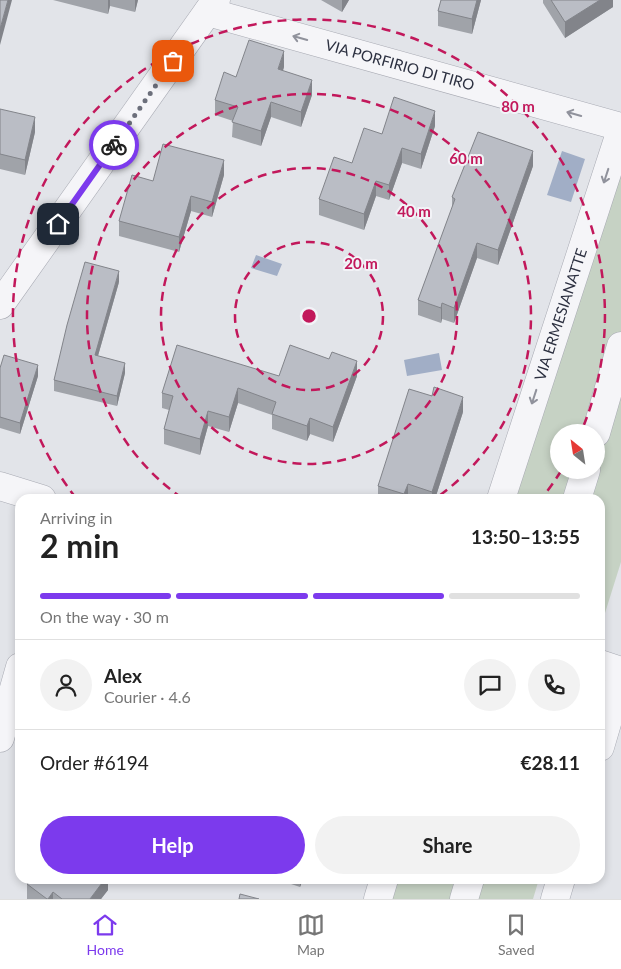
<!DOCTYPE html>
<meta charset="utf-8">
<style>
body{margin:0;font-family:Lato,sans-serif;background:#f2f2f2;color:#222;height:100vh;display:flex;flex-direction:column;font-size:19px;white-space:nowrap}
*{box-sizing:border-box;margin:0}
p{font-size:16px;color:#767676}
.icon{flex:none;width:28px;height:28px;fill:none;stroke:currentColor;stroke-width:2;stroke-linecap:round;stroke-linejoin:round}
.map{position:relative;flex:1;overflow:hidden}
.side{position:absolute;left:15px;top:494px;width:590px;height:390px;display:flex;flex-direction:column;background:#fff;border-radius:15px;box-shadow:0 2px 8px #0003}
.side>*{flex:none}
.needle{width:32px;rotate:330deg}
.buttons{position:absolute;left:550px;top:424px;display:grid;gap:10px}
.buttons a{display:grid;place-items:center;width:55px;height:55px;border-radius:50%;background:#fff;box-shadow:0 2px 8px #0003;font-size:25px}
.pin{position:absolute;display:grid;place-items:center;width:42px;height:42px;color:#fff;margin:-21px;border-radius:10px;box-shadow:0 2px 8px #0006}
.courier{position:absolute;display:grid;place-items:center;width:50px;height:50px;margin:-25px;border:4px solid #7c3aed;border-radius:50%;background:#fff;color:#222;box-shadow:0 1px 6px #0007}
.summary em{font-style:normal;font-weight:700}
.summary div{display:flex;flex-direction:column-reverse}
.summary{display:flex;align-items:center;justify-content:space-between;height:85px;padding:0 25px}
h1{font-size:32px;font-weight:700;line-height:38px}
.bar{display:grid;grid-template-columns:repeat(4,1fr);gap:8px 5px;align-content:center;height:60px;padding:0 25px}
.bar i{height:6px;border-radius:4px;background:#e0e0e0}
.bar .on{background:#7c3aed}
.bar p{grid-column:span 4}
.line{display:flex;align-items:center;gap:12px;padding:0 25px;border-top:1px solid #e0e0e0}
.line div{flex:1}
.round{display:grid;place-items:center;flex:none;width:52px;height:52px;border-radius:26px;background:#f2f2f2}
.action{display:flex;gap:10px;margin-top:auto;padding:10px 25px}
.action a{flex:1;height:58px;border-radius:30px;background:#7c3aed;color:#fff;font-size:20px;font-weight:700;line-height:58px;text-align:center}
.action a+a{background:#f2f2f2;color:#222}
.tab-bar{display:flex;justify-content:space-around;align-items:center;height:70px;border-top:1px solid #e0e0e0;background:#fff;font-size:14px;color:#767676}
.tab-bar a{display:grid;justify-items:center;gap:2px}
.tab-bar .on{color:#7c3aed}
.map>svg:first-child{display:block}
.green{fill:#c6d2c4;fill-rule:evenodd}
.water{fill:#a1aec6}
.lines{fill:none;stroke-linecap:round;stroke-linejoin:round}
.minor-casing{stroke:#a8aab3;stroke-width:29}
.minor{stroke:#f5f5f8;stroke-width:28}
.wall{fill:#a0a3a9}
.shaded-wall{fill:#82848a}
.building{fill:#babdc5;stroke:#82848a}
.oneway{stroke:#90929c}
.done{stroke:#6c6f7b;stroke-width:5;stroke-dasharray:0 9}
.route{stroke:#7c3aed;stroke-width:6}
.ring{fill:none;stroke:#c2185b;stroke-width:2.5;stroke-dasharray:9 6}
.labels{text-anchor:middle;stroke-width:4;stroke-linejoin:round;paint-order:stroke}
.street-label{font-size:15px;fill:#2c3040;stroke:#f2f3f7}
.centre{fill:#c2185b;stroke:#f2f3f7;stroke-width:2.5}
.ring-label{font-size:15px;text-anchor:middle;font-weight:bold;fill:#c2185b;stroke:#f2f3f7;stroke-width:4;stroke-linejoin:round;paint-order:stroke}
</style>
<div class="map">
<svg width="621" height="899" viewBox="0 0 621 899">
<rect width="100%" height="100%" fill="#e2e4e9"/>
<path class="green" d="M621,156v406l-21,67v-130h-87zM559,432h37v38h-37z
M396,879h143l-6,20h-143z"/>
<path class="water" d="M562,151l23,8 -14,43 -24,-7z
M256,255l26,9 -5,12 -26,-8z
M439,353l3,17 -35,6 -3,-16z"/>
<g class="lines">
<g class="minor-casing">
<g id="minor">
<path id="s1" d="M208,12l413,115"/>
<path d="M0,305l216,-305"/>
<path d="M596,433l25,-87"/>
<path d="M0,486l42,13"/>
<path id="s2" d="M501,499l120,-369"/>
<path d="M577,499l9,-29"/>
<path d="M600,664l21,7"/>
<path d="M0,738l20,-71"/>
<path d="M600,747l21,-71"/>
<path d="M378,899l6,-20"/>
<path d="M464,899l6,-20"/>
<path d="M555,899l6,-20"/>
</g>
</g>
<use href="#minor" class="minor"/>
</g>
<path class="wall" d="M53,0h85l-3,12 -25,-6 -2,8z
M321,0h28l-7,12z
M441,0h40l-9,34 -34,-8v-15z
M543,0h70v7l-48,31 -22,-35z
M284,67l-1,4 29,24 -11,32 -30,-10 -10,29 -29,-9 1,-16 -18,-6v-15l21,-23z
M0,109l35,23 -10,43 -25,-6z
M435,126l-14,43 -19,-6 -13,37 -13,-4 -12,34 -45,-15v-16l33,-36 30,-29z
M533,166l-35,99 -21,-7 -23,65 -12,-4 -1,4 -23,-8v-15l34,-92v-11z
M224,175l-12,42 -21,-6 -12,41 -60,-16v-15l34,-40z
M119,282l-21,74 27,17 -8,33 -63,-15v-11z
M329,359l28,17 -24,66 -23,-8 -3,7 -35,-12v-14l-34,-12 -9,29 -21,-6 -8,29 -36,-11v-15l5,-19 -7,-2v-15l117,-17z
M0,368l38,8 -18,58 -20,-6z
M463,412l-28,87h-57v-13z
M28,879h80v11l-7,9h-74v-15l3,-4z
M276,879h27l-3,8z"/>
<path class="shaded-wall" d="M8,0h4l-12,45v-16z
M108,0h2v6l-2,8z
M135,0h3l-3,12z
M342,0h7l-7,12z
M477,0h4l-9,34v-15z
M600,0h13v7l-48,31v-16z
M284,51v16l-6,17v-15z
M312,80v15l-11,32v-15z
M271,102v15l-10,29v-15z
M435,111v15l-14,43v-15z
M35,117v15l-10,43v-15z
M402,148v15l-13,37v-15z
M533,151v15l-35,99v-15z
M224,160v15l-12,42v-15z
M376,181v15l-12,34v-16z
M191,196v15l-12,41v-15z
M477,243v15l-23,65v-15z
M119,271v11l-24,84v-11z
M442,303v16l-1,4v-15z
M357,361v15l-24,66v-15z
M125,363v10l-8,33v-10z
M38,365v11l-18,58v-11z
M238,388v15l-9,29v-15z
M463,397v15l-28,87h-3v-7z
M208,411v15l-8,29v-16z
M310,418v16l-3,7v-15z
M408,484v15h-4v-5z
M105,879h3v11l-7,9h-11z
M300,879h3l-3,8z
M53,892v7h-5z"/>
<path class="building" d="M0,0h8l-8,29z
M441,0h36l-5,19 -34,-8z
M551,0h49l-35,22z
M249,40l35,11 -6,18 34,11 -11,32 -30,-10 -10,29 -29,-9 6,-15 -23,-7 9,-28 12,5z
M394,97l41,14 -14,43 -19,-6 -13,37 -13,-4 -12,33 -45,-15 15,-42 18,6 12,-35 18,6z
M0,109l35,8 -10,43 -25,-6z
M478,132l55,19 -35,99 -21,-7 -23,65 -12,-5 -1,5 -23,-8 37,-101 -3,-2z
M163,144l61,16 -12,42 -21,-6 -12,41 -60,-16 13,-46 21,6z
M85,262l34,9 -24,84 30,8 -8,33 -63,-16 13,-55z
M177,345l102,31 11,-31 39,14 3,-7 25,9 -24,66 -23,-9 -3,8 -35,-12 4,-12 -38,-14 -9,29 -21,-6 -8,28 -36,-10 9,-33 -11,-3z
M4,355l34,10 -18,58 -20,-6v-49z
M434,387l29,10 -31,95 -24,-8 -4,10 -26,-8 31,-97 23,7z
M31,879h74l-15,20h-28l-9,-7 -5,7h-1l-20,-15z
M240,894l19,5h-20z"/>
<defs><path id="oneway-shaft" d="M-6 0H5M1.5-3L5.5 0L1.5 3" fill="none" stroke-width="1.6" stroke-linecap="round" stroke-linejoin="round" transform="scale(1.25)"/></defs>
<g class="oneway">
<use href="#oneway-shaft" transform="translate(300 38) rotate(-164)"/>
<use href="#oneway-shaft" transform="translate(574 114) rotate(-164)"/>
<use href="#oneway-shaft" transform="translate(606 176) rotate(108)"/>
<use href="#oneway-shaft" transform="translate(534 397) rotate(108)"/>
</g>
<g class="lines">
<path class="done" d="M114,145l59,-84"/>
<path class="route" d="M58,224l56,-79"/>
</g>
<g class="ring">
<circle cx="309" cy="316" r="74"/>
<circle cx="309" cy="316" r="148"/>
<path d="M182 498A222 222 0 1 1 436 498"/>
<path d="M561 471A296 296 0 0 1 542 498M76 498A296 296 0 1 1 581 432"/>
</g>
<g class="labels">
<g class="street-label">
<text dy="5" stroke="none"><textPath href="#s1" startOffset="199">VIA PORFIRIO DI TIRO</textPath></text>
<text dy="5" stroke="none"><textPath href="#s2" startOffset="194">VIA ERMESIANATTE</textPath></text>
</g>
</g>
<circle cx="309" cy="316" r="8" class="centre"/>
<g class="ring-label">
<text x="518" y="112">80 m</text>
<text x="466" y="164">60 m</text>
<text x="414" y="217">40 m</text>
<text x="361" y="269">20 m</text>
</g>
</svg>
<div class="buttons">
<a><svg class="needle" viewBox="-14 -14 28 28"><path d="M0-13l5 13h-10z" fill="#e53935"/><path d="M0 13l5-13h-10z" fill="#767676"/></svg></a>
</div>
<div class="pin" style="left:173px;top:61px;background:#ea580c"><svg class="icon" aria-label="bag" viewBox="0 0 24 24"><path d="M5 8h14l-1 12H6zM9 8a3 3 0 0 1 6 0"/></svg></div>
<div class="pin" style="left:58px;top:224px;background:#1f2937"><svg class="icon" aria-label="home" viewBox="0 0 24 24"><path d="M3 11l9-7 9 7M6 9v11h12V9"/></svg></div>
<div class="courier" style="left:114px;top:145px"><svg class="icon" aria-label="bike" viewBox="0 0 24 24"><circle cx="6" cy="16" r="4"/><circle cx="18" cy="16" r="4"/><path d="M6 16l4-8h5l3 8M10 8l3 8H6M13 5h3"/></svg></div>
<section class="side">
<div class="summary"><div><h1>2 min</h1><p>Arriving in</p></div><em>13:50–13:55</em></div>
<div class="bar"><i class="on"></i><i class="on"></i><i class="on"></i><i></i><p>On the way · 30 m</p></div>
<div class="line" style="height:90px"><a class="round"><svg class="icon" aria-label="person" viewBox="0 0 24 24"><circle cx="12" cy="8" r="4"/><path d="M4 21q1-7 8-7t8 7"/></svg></a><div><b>Alex</b><p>Courier · 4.6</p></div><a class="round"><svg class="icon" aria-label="chat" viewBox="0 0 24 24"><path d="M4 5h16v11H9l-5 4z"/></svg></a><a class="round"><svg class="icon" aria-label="phone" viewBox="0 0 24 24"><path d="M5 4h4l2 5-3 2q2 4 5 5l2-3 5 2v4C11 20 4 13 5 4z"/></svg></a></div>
<div class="line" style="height:65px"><div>Order #6194</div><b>€28.11</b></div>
<div class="action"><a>Help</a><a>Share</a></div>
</section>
</div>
<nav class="tab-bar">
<a class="on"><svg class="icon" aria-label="home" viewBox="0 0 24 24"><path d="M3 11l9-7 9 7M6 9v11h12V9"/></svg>Home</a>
<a><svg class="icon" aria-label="map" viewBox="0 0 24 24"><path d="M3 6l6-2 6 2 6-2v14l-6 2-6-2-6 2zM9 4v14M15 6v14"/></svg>Map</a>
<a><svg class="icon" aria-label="saved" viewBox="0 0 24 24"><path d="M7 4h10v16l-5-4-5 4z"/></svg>Saved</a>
</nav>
